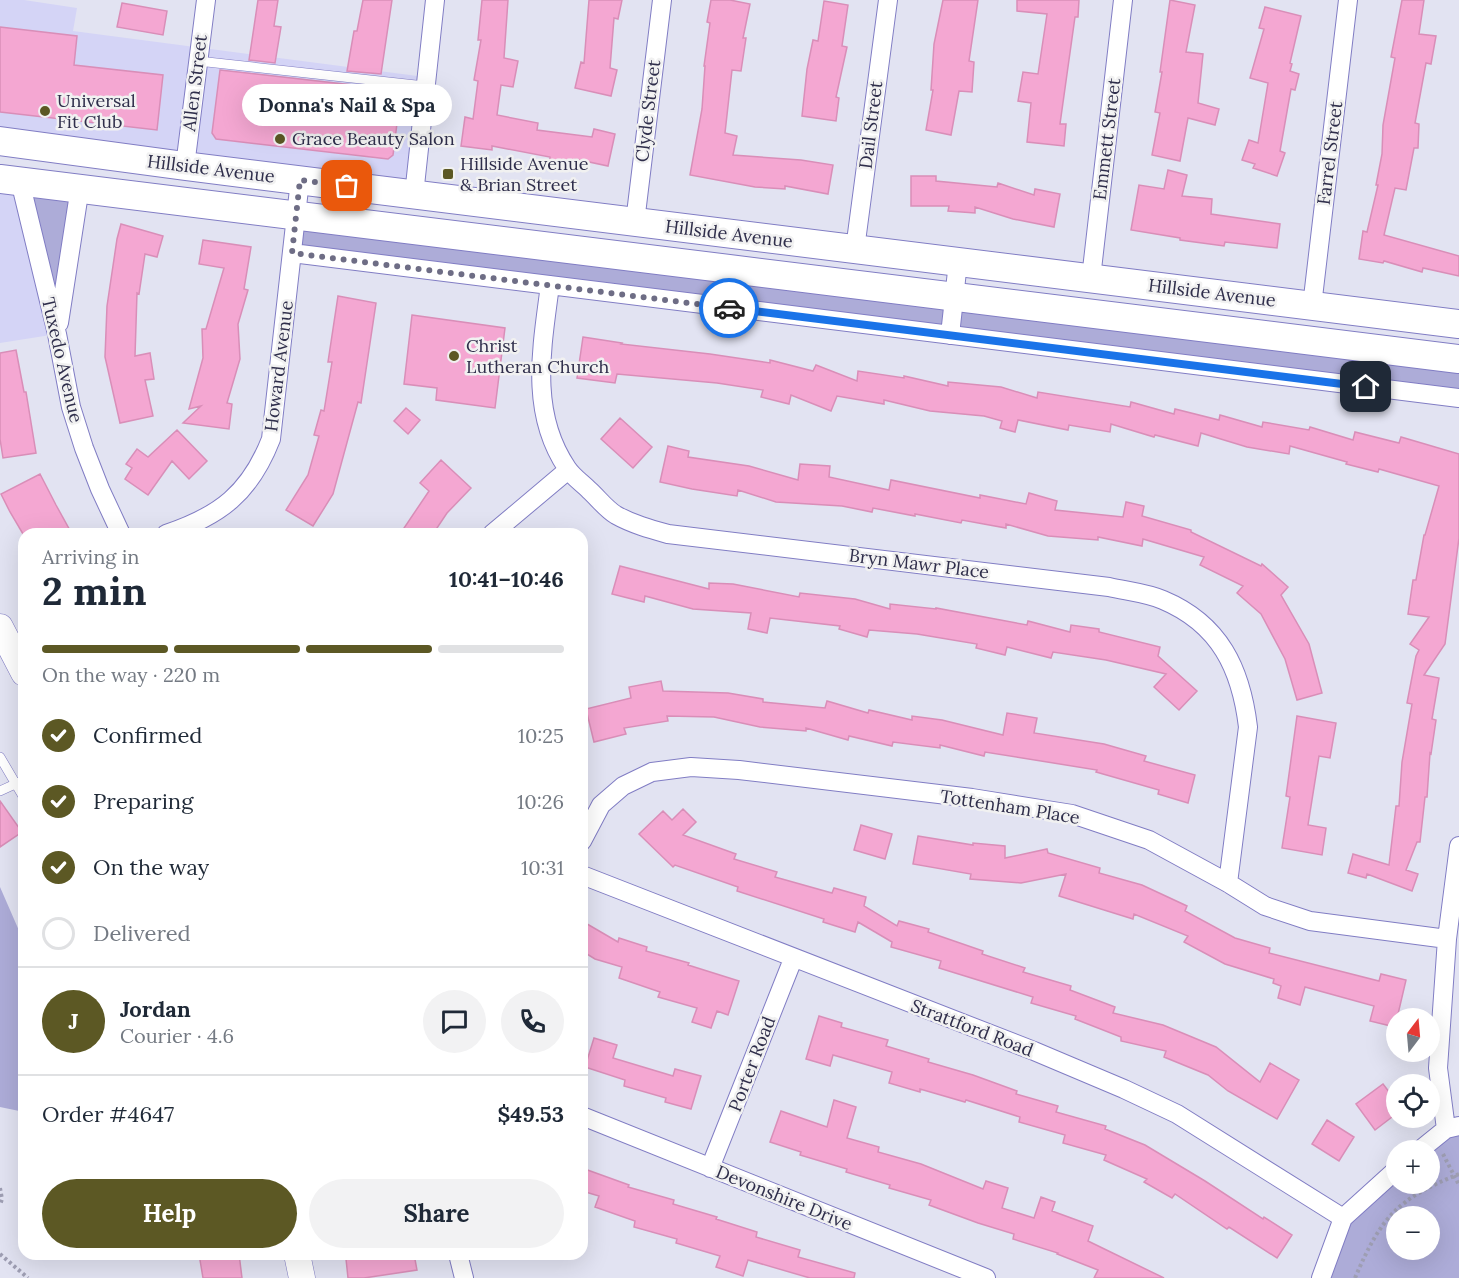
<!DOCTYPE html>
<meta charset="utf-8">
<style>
body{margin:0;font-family:Lora,serif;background:#f2f2f3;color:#1f2937;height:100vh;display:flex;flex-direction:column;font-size:22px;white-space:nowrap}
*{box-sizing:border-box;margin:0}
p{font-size:20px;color:#747a83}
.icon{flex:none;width:33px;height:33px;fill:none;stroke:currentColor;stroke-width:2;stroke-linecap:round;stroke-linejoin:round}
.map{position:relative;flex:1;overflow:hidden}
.panel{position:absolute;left:18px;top:528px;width:570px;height:732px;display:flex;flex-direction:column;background:#fff;border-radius:18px;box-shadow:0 6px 24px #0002}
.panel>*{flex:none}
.needle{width:39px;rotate:16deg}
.fabs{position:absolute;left:1386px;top:1008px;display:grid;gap:12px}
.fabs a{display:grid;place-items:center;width:54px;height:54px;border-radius:50%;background:#fff;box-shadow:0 6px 24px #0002;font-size:30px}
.pin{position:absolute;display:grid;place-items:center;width:51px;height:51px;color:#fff;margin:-26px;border-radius:12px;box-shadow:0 3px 9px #0006}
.courier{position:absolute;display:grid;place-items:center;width:60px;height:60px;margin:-30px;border:4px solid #1a73e8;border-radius:50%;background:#fff;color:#222;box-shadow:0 2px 8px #0007}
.bubble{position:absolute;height:42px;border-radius:21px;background:#fff;box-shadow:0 6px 24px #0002;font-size:20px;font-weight:700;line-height:42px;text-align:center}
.head em{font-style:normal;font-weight:700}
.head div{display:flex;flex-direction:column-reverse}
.head{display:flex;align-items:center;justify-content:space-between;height:102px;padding:0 24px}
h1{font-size:39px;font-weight:700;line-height:45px}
.bar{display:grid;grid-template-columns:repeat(4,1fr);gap:9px 6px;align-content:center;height:72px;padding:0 24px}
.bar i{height:8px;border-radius:4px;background:#e0e1e3}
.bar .current{background:#5c5824}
.bar p{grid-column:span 4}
.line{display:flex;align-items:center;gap:15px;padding:0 24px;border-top:2px solid #e0e1e3}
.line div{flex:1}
.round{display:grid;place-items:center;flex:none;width:63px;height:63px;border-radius:32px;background:#f2f2f3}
ol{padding:0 24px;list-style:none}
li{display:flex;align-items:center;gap:18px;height:66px}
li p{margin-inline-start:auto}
li .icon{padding:6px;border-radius:50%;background:#5c5824;color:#fff;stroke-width:4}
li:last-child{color:#747a83}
li i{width:33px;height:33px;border:3px solid #e0e1e3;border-radius:50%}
.action{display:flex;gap:12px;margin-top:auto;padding:12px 24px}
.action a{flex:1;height:69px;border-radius:36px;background:#5c5824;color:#fff;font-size:24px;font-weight:700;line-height:69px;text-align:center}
.action a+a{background:#f2f2f3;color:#1f2937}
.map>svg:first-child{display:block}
.built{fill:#d4d4f6}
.green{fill:#adacd8;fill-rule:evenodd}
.building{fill:#f4a7d2;stroke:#d98eb8;stroke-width:1.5}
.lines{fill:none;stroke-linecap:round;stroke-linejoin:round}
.lane-casing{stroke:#817dc4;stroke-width:10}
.street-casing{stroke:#817dc4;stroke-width:20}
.secondary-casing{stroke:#817dc4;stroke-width:27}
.primary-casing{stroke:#817dc4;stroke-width:30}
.path{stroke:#9e9eb3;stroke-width:4;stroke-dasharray:3 3;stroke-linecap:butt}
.lane{stroke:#fff;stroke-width:9}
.street{stroke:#fff;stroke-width:18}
.secondary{stroke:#fff;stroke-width:26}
.primary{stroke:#fff;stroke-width:28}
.done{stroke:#6e6d85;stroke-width:6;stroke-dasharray:0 10.8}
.route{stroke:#1a73e8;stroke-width:8}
.poi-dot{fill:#5c5824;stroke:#f1f1f1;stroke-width:2}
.labels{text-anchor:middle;stroke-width:5;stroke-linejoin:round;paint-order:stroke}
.street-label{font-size:18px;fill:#2f2e4b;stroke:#f1f1f1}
.poi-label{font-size:18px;fill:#2f2e4b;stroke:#f1f1f1;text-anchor:start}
</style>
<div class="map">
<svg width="1459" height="1278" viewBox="0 0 1459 1278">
<rect width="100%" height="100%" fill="#e2e3f2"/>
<path class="built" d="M0,0h24l53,8 -4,23 352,46 -11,118 -414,-54z
M0,179l20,2 37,153 -57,9z"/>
<path class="green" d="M80,187l-23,147 -33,-136z
M296,215l1163,144v39l-1167,-145z
M0,887l24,55v170l-24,-5z
M1459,1126v152h-138l14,-40 61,-68v14h34v-34zM1396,1216h34v34h-34z"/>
<path class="building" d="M258,0h20l-4,26 7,1 -6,36 -26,-3z
M363,0h29l-11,74 -34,-3 7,-40h3z
M482,0h26l-4,58 14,3 -5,26 -12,-2 -4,30 41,8 -1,7 55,7 2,-8 21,5 -7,32 -33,-7 -1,6 -24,-4v-4l-58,-11v4l-31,-4 4,-29 8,2 5,-38 -4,-1 7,-40h-3z
M589,0h33l-4,19 -4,-1 -4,50 7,2 -6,26 -36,-8 6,-26 3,1z
M711,0h19l20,4 -7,34h3l-5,33 -9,-1 -7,63 12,3 -4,19 68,5 32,5 -5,29 -43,-8v3l-30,-2 -65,-12 12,-66 3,-43h-1l6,-43 -3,-1z
M943,0h35l-9,61 5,1 -2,30 -13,-1 -8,44 -25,-5 7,-40h-2l3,-46z
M1017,0h62l-1,17h-3l-15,107h6l-2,22 -37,-4 4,-39 -13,-2 5,-29 15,2 9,-60 -30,-3z
M1170,0l25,5 -9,47 17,2 -5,49 21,6 -4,16 -27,-7 -8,43 -28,-6 8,-42 -5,-1 7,-40h-2z
M1402,0h22l-5,34 17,2 -5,28 -5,-1 -11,60 4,1 -1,24h-4l-8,42 -11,-2 -11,47 75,21v20l-36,-8 -1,4 -38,-11 -1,2 -24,-4 4,-28 4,1 11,-47h-2l6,-31 1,-29 12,-67 -4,-1z
M824,1l24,4 -6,41 5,1 -11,50 3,1 -3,23 -34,-5 5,-47 6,-29 5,1z
M122,3l45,8 -4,24 -46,-8z
M1265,7l36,9 -11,47 2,1 -2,7 9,3 -4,16 -4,-1 -11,62 5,2 -8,23 -24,-8 2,-4 -13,-4 7,-20 9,3 10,-60 -18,-5 14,-49 -5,-1z
M0,27l77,9 -3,29 89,10 -6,55 -157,-18z
M220,70l159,18v1l22,3 -8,63 -5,4 -172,-20 -4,-6z
M1168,170l19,5 -5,21 30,3 -1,15 69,10 -3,24 -52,-6 -1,4 -44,-6v-2l-49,-8 8,-45 25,4z
M911,176h25v5l61,6 1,-4 36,12 1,-6 25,5 -6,33 -41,-8 -38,-12v6l-27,-2 1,-5h-38z
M121,224l42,12 -6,21 -12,-3 -6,40 -2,-1 -2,63 15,-3 4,26 -9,1 8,36 -33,7 -15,-66 2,-51 10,-67z
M203,240l48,7 -7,42 4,1 -10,34 2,35 -13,44 5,1 -3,25 -46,-6 18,-17 -12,3 14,-51 -1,-29h4l18,-61 -25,-4z
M338,296l38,7 -15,100 -3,-1 -25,92 -20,32 -27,-16 22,-35 11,-39 -5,-1 7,-25 3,1 8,-49h-4z
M412,315l93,13 -10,80 -59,-8 1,-12 -33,-4z
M583,337l39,6 -1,1 89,10 60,9v-3l43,11 3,-6 41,16 1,-10 46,7v-2l44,10v-4l53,5 36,11 1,-6 92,15 1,-5 43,12 1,-5 44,11 1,-5 42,12 1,-5 46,8 1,-3 43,13 2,-8 44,11 2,-6 58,17v84l-14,106 -21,31 15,3 -7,41 4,1 -5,34 -1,-1 -3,44h-2l-5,45h-3l-11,28 12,4 -6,17 -45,-17 -1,4 -18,-5 5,-19 36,11 7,-59h3l3,-44 10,-58 -5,-1 9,-47 3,-6 -9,-6 19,-27 -21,-3 5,-34h3l8,-45h1l14,-49 -60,-17 -1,3 -32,-8 1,-2 -57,-16 -1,8 -42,-7 -46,-14 -3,13 -43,-11 -1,2 -43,-13 -1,8 -41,-7 -1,5 -50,-10 -3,12 -15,-4 2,-7 -18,-5 -54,-5 -46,-11v4l-47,-8 -6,15 -40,-16 -2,9 -28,-7 2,-7 -46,-7 -100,-9 -2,9 -38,-5z
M16,350l8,42h2l10,61 -33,5 -3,-19v-86z
M406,408l14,12 -12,14 -14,-13z
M620,418l32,29 -19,21 -32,-29z
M177,430l30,31 -18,18 -17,-18 -24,34 -23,-16 7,-11 -6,-4 11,-15 11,8z
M668,446l21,5 -1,6 61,9 49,14 2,-16 30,2 -1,11 60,13 2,-10 89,18v-3l46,9 3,-11 28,8 -2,9 68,7 3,-15 18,4 -2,10 49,14v2l70,34 1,-2 26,23 -7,8 28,49 13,49 -25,7 -12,-41 -24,-45 -24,-21 6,-7 -43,-21 4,-8 -61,-18 -1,7 -44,-9v3l-50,-4 -42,-12v4l-44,-8 -1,3 -46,-9v2l-42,-8 -1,4 -30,-6 -66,-4 -38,-12 -1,6 -45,-7 -32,-7z
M441,460l30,28 -24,25 -14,21h-33l29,-43 -9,-8z
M40,474l16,31 16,29h-49l-13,-22 -9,-18z
M620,566l89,23v-6l24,1 66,13 1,-4 55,6 35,10v-5l46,5v-1l91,17 1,-4 42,11 1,-7 28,4v3l61,15 -2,9 39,35 -18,19 -25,-23 12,-13 -60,-14 -53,-8 -2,6 -44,-11 -2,8 -29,-7 1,-4 -60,-10 -48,-4 -2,7 -28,-8 1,-3 -70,-8 -3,15 -19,-4 3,-16 -58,-4 -48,-13 -1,6 -32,-8z
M661,681l2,10 65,2 35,6v3l62,6 2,-7 41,12 1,-3 43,10v-4l30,4 61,15 4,-22 30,5 -3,15 70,11 42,12 -2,5 51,14 -7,28 -30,-9 1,-4 -63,-18 1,-2 -112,-18 -1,4 -44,-11v3l-47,-6 -1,4 -43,-10 -1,4 -42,-12v3l-46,-4 -46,-10 -47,-1 1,5 -44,7 2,6 -32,8 -8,-33 45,-11 -2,-11z
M1297,716l39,7 -6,35 -11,-2 -11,69 18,3 -4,27 -40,-7 8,-51 -4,-1z
M0,801l22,31 -22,15z
M683,809l13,13 -13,13 53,19 -2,5 43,13 -2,5 57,16 2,-5 32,9 -2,9 33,20 2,-5 30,8 -1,3 55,19 -1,3 43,14 -2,4 48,14 -1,4 45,17 -2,6 50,12 53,22 44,35 10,-19 29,17 -22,39 -49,-28 -20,-16 -44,-18 2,-6 -45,-10v-4l-46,-18 1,-3 -45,-13 2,-6 -94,-29 2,-7 -50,-14 1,-5 -34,-20 -3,10 -32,-10 1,-3 -87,-28 1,-4 -63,-22 -2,2 -34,-33 24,-23 9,9z
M861,825l31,9 -7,25 -31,-9z
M918,836l55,9v-2l32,3v12l42,-9 1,4 52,15 -1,5 43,12 45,21 -2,5 50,27 35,10 -1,5 110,28 2,-7 25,6 -11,47 -25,-6 4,-15 -69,-19 -5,18 -22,-7 3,-12 -8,-3 1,-4 -49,-15 -41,-22 4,-6 -54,-22 -1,5 -74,-23 7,-22 -45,9 -51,-4 1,-5 -58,-10z
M582,921l36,21 1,-4 28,9 -1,4 43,12 -1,2 51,16 -11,34 -11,-4 -6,17 -19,-6 5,-14 -39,-11 2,-5 -41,-14 3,-11 -27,-8 -13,-8z
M819,1016l23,7 -1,4 47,13 -2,6 43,13 -1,3 45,13 44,16 -1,3 42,12 -2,6 50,14 -1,3 40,16 60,36 58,38 1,-2 28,18 -15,23 -48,-31 -2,2 -52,-35 -3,4 -28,-16 3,-3 -43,-19 2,-5 -43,-12 2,-8 -46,-13 1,-5 -54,-17 -1,2 -45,-13v3l-31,-9 3,-11 -59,-17 -3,11 -24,-7z
M594,1038l23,7 -4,13 60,18 2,-7 26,7 -10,33 -26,-7 1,-4 -42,-12 1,-6 -40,-13z
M1383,1084l13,17v13l-21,16 -19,-26z
M834,1100l22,7 -9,31 32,9 -1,5 43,12 62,25 3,-8 22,7 -6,20 32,10 7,-21 14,5 -3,9 41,15 -5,15 76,37h-70l4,-8 -41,-16 1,-1 -45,-14 1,-5 -36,-11 -49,-18 2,-5 -42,-12 1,-3 -44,-13 1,-3 -47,-14 1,-3 -31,-10 11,-31 46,16z
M1327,1120l27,17 -15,24 -27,-17z
M582,1168l47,17 -1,2 46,13 -1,4 44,13 -1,2 41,13 -1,5 44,13 -2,7 57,16 -1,5h-44l-62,-18 -5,16 -27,-9 4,-11 -44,-13 1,-4 -43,-12 1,-6 -40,-14 4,-11 -17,-5z
M199,1254h40l3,24h-39z
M378,1254h36l3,16 -53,8h-16l-2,-19z"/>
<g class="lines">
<g class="lane-casing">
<path id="lane" d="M198,61l227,25
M0,757l24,41
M0,791l24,-11"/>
</g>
<g class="street-casing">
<path id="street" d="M185,166l21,-166
M20,181l37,153 14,73 13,41 16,41 21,45
M414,195l21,-195
M635,222l27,-222
M855,249l33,-249
M292,253l1167,145
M1091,278l32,-278
M550,285c-8,62 -21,127 17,183 5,8 15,15 22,22 9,8 17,19 27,25 16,9 34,14 52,19l441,53c17,4 38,6 54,13 57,24 78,69 85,127l-20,156
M1312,306l36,-306
M59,323l21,-136
M950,335l8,-73
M166,534c54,-18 84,-41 105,-95l29,-259
M492,534l76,-64
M582,841l19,-36 22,-19 29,-14 39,-5 48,3 233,28 100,16 77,26 79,43 37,23 45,15 137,18
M582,875l452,176 90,38 53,25 166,104
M582,1116l404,162
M1446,1129l-8,-61 9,-129 12,-93
M1420,1150l26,-21 13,-3
M710,1168l83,-209
M458,1254l6,24
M1321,1278l22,-60 53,-48"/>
</g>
<g class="secondary-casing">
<path id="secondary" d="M0,627l24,46
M297,1254l5,24"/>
</g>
<g class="primary-casing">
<path id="primary" d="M0,141l185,25 1274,158
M0,179l1459,180"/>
</g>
<path class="path" d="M1443,1154l16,31
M0,1188l2,11 -2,6
M0,1254l28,24
M1355,1278c26,-61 42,-79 104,-104"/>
<use href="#lane" class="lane"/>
<use href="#street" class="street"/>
<use href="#secondary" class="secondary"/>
<use href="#primary" class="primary"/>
</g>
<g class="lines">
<path class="done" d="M347,186l-47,-6 -8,73 437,55"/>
<path class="route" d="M729,308l637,79"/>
</g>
<g class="poi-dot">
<circle cx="45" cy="111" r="6"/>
<circle cx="280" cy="139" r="6"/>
<rect x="442" y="168" width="12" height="12" rx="3"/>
<circle cx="454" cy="356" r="6"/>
</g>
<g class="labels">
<g class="street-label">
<text transform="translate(195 83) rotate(-83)" y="6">Allen Street</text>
<text transform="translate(648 111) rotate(-83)" y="6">Clyde Street</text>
<text transform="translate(871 125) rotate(-83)" y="6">Dail Street</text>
<text transform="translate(1107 139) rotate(-83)" y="6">Emmett Street</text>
<text transform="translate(1330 153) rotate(-83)" y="6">Farrel Street</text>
<text transform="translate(211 169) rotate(7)" y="6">Hillside Avenue</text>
<text transform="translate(729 234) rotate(7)" y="6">Hillside Avenue</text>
<text transform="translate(1212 293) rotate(7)" y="6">Hillside Avenue</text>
<text transform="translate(62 360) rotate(77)" y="6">Tuxedo Avenue</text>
<text transform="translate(279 366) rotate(-83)" y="6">Howard Avenue</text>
<text transform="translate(919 564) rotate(7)" y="6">Bryn Mawr Place</text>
<text transform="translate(1010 807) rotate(9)" y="6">Tottenham Place</text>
<text transform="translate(972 1028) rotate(21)" y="6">Strattford Road</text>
<text transform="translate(752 1064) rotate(-69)" y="6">Porter Road</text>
<text transform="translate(784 1198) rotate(22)" y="6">Devonshire Drive</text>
</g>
<g class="poi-label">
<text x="57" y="107">Universal<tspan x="57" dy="21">Fit Club</tspan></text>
<text x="292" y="145">Grace Beauty Salon</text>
<text x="460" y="170">Hillside Avenue<tspan x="460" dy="21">&amp; Brian Street</tspan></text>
<text x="466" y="352">Christ<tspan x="466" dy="21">Lutheran Church</tspan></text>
</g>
</g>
</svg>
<div class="fabs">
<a><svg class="needle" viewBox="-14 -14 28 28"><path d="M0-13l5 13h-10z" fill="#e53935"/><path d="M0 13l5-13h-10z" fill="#747a83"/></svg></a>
<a><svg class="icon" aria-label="locate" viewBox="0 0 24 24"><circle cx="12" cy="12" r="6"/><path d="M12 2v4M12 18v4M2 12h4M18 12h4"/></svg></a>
<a>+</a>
<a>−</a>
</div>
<div class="pin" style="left:347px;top:186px;background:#ea580c"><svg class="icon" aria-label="bag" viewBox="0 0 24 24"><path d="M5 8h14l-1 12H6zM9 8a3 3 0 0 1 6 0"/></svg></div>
<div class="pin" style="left:1366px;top:387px;background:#1f2937"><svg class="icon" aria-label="home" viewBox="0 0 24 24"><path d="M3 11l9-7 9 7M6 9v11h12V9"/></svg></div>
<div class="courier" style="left:729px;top:308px"><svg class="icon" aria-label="car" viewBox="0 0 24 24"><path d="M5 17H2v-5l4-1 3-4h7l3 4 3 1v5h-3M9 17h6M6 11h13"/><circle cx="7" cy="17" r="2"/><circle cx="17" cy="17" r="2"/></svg></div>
<div class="bubble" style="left:242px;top:84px;width:210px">Donna's Nail &amp; Spa</div>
<section class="panel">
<div class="head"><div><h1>2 min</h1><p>Arriving in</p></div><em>10:41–10:46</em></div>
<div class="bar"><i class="current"></i><i class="current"></i><i class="current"></i><i></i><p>On the way · 220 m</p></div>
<ol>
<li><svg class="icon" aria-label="check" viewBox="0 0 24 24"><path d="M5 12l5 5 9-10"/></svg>Confirmed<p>10:25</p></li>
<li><svg class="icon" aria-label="check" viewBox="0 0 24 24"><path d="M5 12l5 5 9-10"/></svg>Preparing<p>10:26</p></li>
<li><svg class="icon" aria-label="check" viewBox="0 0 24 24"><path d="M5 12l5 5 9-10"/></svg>On the way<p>10:31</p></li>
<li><i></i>Delivered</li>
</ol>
<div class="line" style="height:108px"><b class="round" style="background:#5c5824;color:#fff">J</b><div><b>Jordan</b><p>Courier · 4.6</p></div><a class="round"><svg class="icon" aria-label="chat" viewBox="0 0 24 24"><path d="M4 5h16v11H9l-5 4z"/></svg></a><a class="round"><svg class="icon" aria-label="phone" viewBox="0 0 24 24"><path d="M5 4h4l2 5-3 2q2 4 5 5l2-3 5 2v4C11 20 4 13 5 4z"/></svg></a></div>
<div class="line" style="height:78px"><div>Order #4647</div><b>$49.53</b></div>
<div class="action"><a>Help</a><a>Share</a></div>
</section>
</div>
